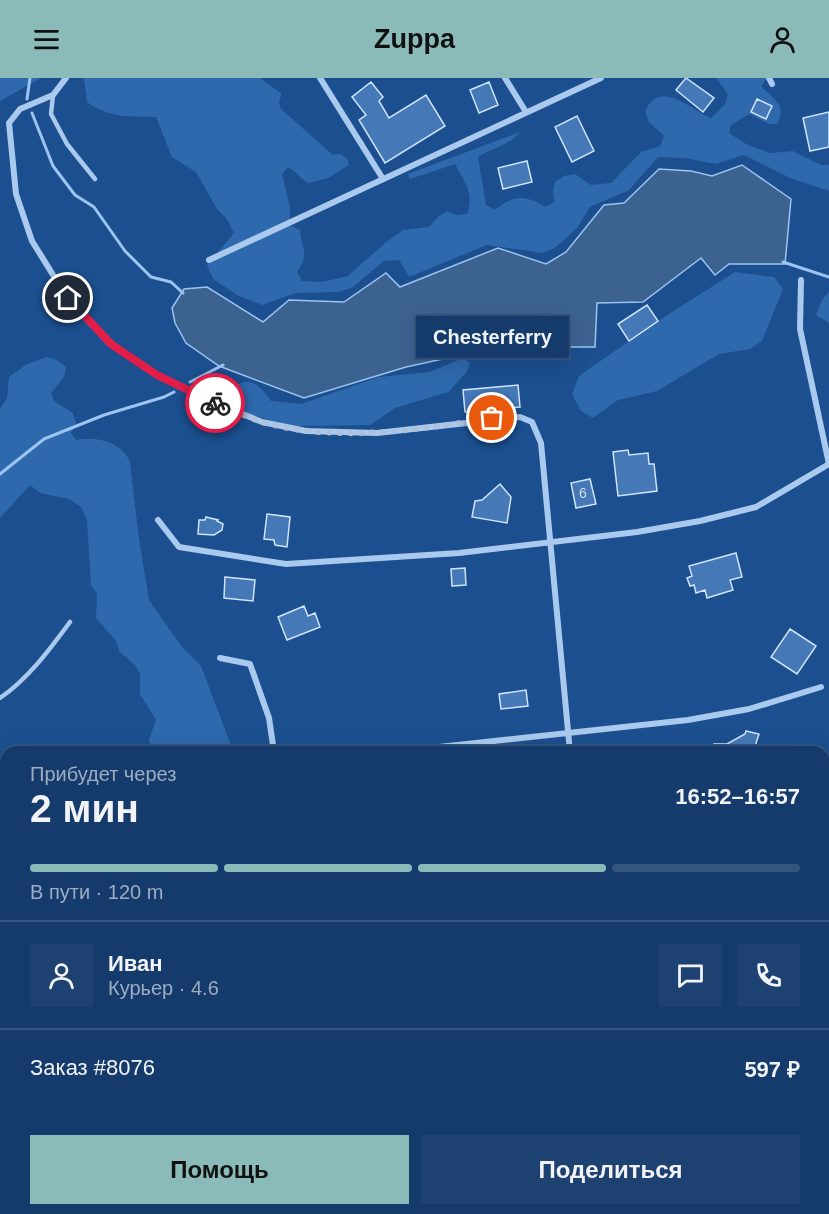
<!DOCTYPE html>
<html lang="ru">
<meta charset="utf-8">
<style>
body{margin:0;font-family:Helvetica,sans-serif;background:#1d4271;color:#f1f3f6;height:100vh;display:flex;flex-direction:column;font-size:22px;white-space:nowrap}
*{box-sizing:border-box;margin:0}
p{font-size:20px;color:#9dadc1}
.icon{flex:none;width:33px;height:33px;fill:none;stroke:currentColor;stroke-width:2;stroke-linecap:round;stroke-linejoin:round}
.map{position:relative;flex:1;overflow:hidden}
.panel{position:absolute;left:0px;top:668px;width:830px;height:470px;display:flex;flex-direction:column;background:#143b6b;border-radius:18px 18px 0 0;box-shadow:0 6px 24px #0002,0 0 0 2px #33557e}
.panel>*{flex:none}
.pin{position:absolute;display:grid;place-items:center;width:51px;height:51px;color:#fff;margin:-26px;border:3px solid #fff;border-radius:50%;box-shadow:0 2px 6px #0007}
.courier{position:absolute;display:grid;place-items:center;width:60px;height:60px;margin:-30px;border:4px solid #e11d48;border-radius:50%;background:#fff;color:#222;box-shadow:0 2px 8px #0007}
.bubble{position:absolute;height:42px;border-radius:0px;background:#143b6b;box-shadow:0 6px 24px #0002,0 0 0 2px #33557e;font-size:20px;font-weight:700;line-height:42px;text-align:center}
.head em{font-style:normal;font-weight:700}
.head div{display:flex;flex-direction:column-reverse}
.head{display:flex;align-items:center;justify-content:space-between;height:102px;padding:0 30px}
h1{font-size:39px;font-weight:700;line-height:45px}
.bar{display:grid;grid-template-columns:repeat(4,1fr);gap:9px 6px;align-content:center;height:72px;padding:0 30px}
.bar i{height:8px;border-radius:4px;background:#33557e}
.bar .active{background:#8bbbb9}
.bar p{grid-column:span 4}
.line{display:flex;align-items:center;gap:15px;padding:0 30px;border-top:2px solid #33557e}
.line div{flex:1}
.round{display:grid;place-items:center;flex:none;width:63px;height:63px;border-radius:0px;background:#1d4271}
.primary-button{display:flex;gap:12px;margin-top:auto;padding:12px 30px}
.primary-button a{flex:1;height:69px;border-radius:0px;background:#8bbbb9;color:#111;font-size:24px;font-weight:700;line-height:69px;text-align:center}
.primary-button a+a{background:#1d4271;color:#f1f3f6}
header{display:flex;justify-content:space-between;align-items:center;height:78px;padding:0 30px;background:#8bbbb9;color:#111;font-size:27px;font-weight:700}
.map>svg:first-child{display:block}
.green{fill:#2e69ad}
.water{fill:#3c6290;stroke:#9cc4f0;stroke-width:1.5}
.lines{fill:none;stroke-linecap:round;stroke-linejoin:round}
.stream{stroke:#9cc4f0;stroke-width:3}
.building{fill:#4478b7;stroke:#cfe3fa;stroke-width:1.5}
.path{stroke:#a9c9ee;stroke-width:1.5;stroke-dasharray:3 4.5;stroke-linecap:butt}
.service{stroke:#a9c9ee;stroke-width:4.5}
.minor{stroke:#a9c9ee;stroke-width:6}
.done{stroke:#afc1d8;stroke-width:6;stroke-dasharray:0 10.8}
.route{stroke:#e11d48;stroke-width:8}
.labels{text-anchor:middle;stroke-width:4.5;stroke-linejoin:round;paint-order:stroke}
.number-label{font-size:14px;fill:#d0dded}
</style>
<header><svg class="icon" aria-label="menu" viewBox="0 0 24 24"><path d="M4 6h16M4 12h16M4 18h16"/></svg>Zuppa<svg class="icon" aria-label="person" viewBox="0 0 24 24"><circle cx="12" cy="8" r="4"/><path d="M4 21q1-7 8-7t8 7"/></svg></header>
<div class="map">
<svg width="829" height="1136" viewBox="0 0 829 1136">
<rect width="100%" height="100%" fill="#1b4f8f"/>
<path class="green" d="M0,0h41l-41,23z
M84,0h176l22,16 -3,7 2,8 52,46 7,-1 7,4 2,7 -21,13 -19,5c-9,-4 -13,-12 -21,-16l-6,7 8,34v17l10,5c2,20 10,24 -3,42l5,9 20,1 26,-6 37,-33 18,-13 26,-3 9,-10 9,-6 9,4 11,-1c7,-22 -2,-31 -12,-50l-45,15 -2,-5 112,-42c-11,14 -28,16 -42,25l8,48 9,5c19,-16 30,-15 50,-3l9,-5 -1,-11 2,-9 9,-6 11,-2 16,11 20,-2 30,-31 19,-6 4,-10 -15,-14 -4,-11c16,-33 45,-1 66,7l14,-14 3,-10 -12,-16h51l-6,8c12,13 27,19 16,38h-8l-20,-10 -18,11 -2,8 17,11 24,9 23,-2 28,14h8v26l-39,-13 -46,-23 -28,9 -31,-6 -27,-1 -29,33 -39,17 -13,21 -22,20 -13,5 -55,-8 -78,32 -10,-17 -15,1 -31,26 -14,5 -43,1 -34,12 -25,-10 -24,-16 -6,-14 27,-32 -7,-14 -10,-10 -21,-37 -24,-15 -16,-40c-26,-1 -46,2 -69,-15z
M735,194l39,5 9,12 -21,52 -12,8 -31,5 -62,37 -39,9 -25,18 -12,-7 -9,-17 7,-18 79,-55z
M829,214v31l-13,-8 6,-15z
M47,279l10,3 9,7 -2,10 -13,16 4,9 18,11 3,11 -5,9 5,7c20,-4 46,2 54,22l9,77 10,61 32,46 20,20 32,85h-81l-3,-11 7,-20 -16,-26v-20l-5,-9 -16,-14 -3,-10 -20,-23 1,-24 -6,-9 -4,-65 -6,-13 -12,-8 -29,-6 -10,-8 -30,33v-109l7,-11 2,-21 18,-13z
M463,280l7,5 -4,10 -18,19 -53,16 -25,17 -77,1 -50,-13 -16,-11c3,-15 16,-27 31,-16 5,4 9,10 13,15l30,3 78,-27 51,-5z
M6,1062v69h248l4,5h-258v-70z"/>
<path class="water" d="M742,87l49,34 -6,65h-56l-14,11 -14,-17 -58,44 -46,1 -2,44h-97l-92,20 -102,31 -85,-32 -33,-23 -11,-20 -3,-15 12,-19 23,-2 56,35 26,-22 55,2 42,-29 14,14 98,-39 48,16 20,-12 38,-47 20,-2 35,-34 32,2 21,5z"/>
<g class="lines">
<path class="stream" d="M27,21l3,-21
M32,35l21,53 22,29 19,12 31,44 26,26 20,5 12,11
M783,184l46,15
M190,304l33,-17
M0,396l44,-35 60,-24 60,-18 10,-5"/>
</g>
<path class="building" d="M686,0l28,20 -11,14 -27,-22z
M371,4l12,15 -4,4 10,17 37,-23 19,31 -60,37 -26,-43 7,-5 -14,-18z
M489,4l9,23 -19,8 -9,-23z
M757,21l15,7 -6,13 -15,-7z
M829,34v35l-19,4 -7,-33z
M577,38l17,35 -22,11 -17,-35z
M527,83l5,21 -29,7 -5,-21z
M647,227l11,16 -29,20 -11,-17z
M518,307l2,22 -55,5 -2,-22z
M628,372l1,5 19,-2 1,11h5l3,27 -39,5 -5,-44z
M590,401l6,25 -20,4 -5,-25z
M500,406l11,13 -4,26 -35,-6 3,-16 7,-1z
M267,436l23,3 -3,30 -12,-2 -1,-5 -10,-1z
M206,439l12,3 -1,1 6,3 -1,6 -8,5 -16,-1 1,-14h6z
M736,475l6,24 -12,3 3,10 -26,8 -2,-8 -9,3 -2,-8 -4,1 -3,-8 5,-2 -3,-10z
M465,490l1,17 -14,1 -1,-17z
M225,499l30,3 -2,21 -29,-3z
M304,528l4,10 7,-3 5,14 -33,13 -9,-23z
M790,551l26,17 -19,28 -26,-17z
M526,612l2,16 -27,3 -2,-15z
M746,653l13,3 -3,9 3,9h-45v-8h13l18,-10z"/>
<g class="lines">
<path class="path" d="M824,995l5,-1
M0,1110l6,-4
M161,1136l1,-5
M185,1136l1,-5"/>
<path class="service" d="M53,17l-2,19 16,30 28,35
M0,620c28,-19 50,-49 70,-76
M0,777l6,-2
M824,928l5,16
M824,1010l5,-2
M559,1131l1,5
M311,1136l2,-5"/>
<path class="minor" d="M66,0l-13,17 -33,14 -11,14 7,71 16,47 36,58 42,45 47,31 54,26 51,21 44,9 71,2 143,-16 12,5 9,21 29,309
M320,0l63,101
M505,0l21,34
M769,0l3,6
M209,182l392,-182
M801,202l-1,49 29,135
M158,442l21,27 107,17 173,-11 178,-21 63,-11 56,-14 73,-43
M220,580l30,6 19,54 5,34
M393,674l295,-32 61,-11 72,-22
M824,898l5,-2
M0,964l6,-2"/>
</g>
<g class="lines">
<path class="done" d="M215,325c16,6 31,14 47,19 74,21 156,8 230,-4"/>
<path class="route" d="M68,220l43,46 46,31 58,28"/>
</g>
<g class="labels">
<g class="number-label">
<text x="583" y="420">6</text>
</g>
</g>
</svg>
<div class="pin" style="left:492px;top:340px;background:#ea580c"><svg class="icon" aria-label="bag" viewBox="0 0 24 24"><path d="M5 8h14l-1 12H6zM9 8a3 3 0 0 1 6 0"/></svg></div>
<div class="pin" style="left:68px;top:220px;background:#1f2937"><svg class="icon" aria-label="home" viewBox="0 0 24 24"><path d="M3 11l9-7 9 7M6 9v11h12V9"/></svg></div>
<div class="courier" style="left:215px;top:325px"><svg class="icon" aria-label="bike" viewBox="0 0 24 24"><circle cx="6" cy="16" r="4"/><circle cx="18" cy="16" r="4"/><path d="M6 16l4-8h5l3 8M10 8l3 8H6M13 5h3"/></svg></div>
<div class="bubble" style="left:416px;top:238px;width:153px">Chesterferry</div>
<section class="panel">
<div class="head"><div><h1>2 мин</h1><p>Прибудет через</p></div><em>16:52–16:57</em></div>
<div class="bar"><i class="active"></i><i class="active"></i><i class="active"></i><i></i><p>В пути · 120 m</p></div>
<div class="line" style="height:108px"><a class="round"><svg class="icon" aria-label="person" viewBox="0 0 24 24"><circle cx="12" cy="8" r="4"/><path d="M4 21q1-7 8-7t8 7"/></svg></a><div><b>Иван</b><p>Курьер · 4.6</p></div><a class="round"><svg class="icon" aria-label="chat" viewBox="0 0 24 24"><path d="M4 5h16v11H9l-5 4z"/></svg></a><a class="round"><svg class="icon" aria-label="phone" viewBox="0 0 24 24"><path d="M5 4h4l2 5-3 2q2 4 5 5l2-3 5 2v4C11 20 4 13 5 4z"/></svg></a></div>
<div class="line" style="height:78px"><div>Заказ #8076</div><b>597 ₽</b></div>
<div class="primary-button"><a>Помощь</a><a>Поделиться</a></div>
</section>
</div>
